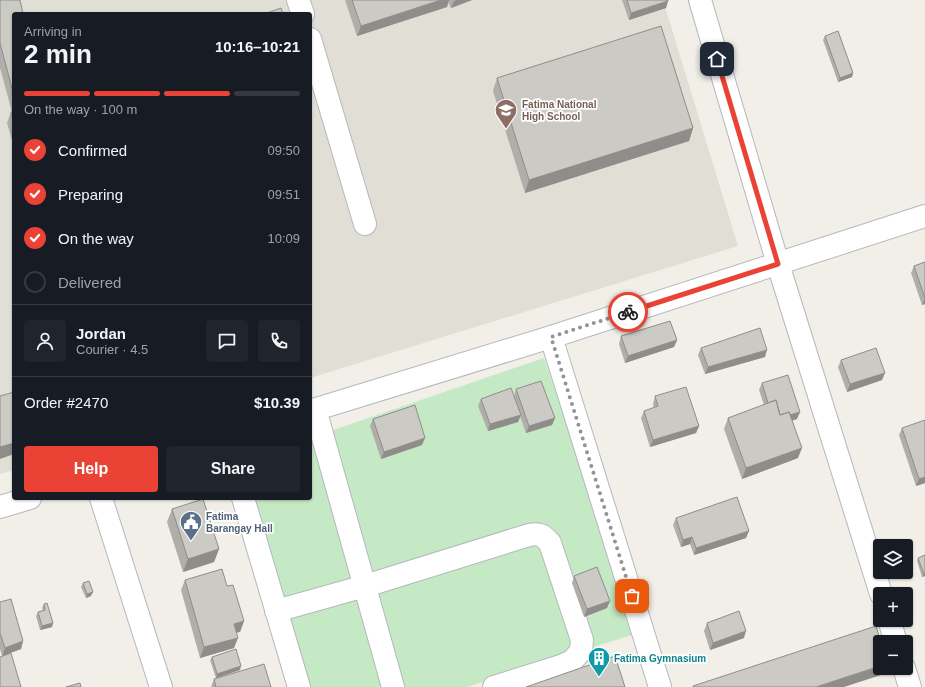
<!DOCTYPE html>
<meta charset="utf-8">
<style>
body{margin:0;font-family:Arial,sans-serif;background:#20242c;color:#f1f3f6;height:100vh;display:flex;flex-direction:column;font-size:15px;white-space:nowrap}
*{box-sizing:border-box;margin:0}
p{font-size:13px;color:#9ea1a6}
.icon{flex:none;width:22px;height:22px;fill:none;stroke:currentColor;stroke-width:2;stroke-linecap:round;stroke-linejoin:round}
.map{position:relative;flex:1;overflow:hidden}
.details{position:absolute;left:12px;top:12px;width:300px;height:488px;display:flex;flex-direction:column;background:#171b24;border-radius:4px;box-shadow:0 1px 3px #0004}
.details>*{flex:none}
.fabs{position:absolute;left:873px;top:539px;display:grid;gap:8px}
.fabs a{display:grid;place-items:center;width:40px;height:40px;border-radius:4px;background:#171b24;box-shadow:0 1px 3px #0004;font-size:20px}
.pin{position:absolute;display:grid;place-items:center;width:34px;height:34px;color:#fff;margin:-17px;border-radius:8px;box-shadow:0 2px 6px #0006}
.courier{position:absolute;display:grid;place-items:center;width:40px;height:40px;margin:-20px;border:3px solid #ea4335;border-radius:50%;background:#fff;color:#222;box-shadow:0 1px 5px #0007}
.overview em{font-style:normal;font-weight:700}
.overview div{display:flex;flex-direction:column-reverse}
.overview{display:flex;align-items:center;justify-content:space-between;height:68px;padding:0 12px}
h1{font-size:26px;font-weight:700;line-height:30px}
.bar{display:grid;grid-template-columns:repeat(4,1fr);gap:6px 4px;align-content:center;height:48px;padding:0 12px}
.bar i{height:5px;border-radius:3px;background:#363941}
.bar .current{background:#ea4335}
.bar p{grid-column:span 4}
.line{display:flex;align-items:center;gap:10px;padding:0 12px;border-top:1px solid #363941}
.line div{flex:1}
.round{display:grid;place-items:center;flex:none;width:42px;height:42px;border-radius:4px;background:#20242c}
ol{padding:0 12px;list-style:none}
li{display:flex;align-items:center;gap:12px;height:44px}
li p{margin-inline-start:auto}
li .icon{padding:4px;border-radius:50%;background:#ea4335;color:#fff;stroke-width:4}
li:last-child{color:#9ea1a6}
li i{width:22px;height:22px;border:2px solid #363941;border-radius:50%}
.primary-button{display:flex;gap:8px;margin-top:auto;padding:8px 12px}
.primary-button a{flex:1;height:46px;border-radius:4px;background:#ea4335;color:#fff;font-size:16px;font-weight:700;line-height:46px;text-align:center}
.primary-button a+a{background:#20242c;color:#f1f3f6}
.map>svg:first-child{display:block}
.education{fill:#e1ded6}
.green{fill:#c5e8c5}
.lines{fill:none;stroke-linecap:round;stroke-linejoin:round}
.minor-casing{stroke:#b5b8bc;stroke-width:24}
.minor{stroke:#fff;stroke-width:22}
.wall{fill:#afaea9}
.shaded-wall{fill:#8f8d8a}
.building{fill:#cccac5;stroke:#8f8d8a}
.done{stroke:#929495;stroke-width:4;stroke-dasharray:0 7.2}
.route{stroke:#ea4335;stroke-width:5}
.labels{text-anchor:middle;stroke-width:3.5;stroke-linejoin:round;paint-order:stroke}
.education-label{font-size:10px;font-weight:bold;fill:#785e54;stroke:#fff;text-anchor:start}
.service-label{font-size:10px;font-weight:bold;fill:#4e5e75;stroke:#fff;text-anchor:start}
.culture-label{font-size:10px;font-weight:bold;fill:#0d838f;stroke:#fff;text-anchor:start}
</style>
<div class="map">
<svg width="925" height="687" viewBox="0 0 925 687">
<rect width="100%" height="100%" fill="#f1efe8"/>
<path class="education" d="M0,0h663l75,246 -428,132v-364h-296v456l-14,4z"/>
<path class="green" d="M544,358l94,275 -171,54h-161l-58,-189h62v-60z"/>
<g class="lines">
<g class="minor-casing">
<path id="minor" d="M298,0l5,14
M700,0l78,264 103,330
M310,39l55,185
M551,337l109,350
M315,409l78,278
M310,411l241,-74 374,-121
M101,498l60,189
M243,498l56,189
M0,507l30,-9
M276,611l89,-25 164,-51c11,-2 14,0 21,8l32,97 -1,11 -9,10 -11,5 -67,21
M889,620l7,22
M904,668l6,19"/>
</g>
<use href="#minor" class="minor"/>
</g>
<path class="wall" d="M0,0l14,14v133l-7,-24 4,-11h1l-12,-44z
M345,0h127l-21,8 -3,-6 -1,5 -90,29z
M622,0h46v1l-2,7 -37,12z
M825,36l28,37 -1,4 -14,5 -15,-42z
M497,78l196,50 -4,13 -164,52 -32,-102z
M925,262v42l-3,1 -11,-32 3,-7z
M621,336l56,4 -3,7 -49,16 -6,-19z
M701,348l64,9 -60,17 -7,-19z
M841,360l41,20 -35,12 -9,-25z
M762,383l35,36 -5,2 6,37 -56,21 -18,-50 4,-11 36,-13 -5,-15z
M516,389l39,29 -3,7 -26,8 -6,-17 -2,6 -30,9 -10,-25 3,-7 33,-2z
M655,396l44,30 -3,7 -46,14 -9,-29 3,-7 10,-3 -1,-4z
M373,419l49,26 -41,14 -11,-33z
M902,428l23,55 -9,3 -17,-51z
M172,509l47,40 -5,13 -31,10 -16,-50z
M676,518l70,20 -52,17 -4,-11 -9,3 -8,-22z
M918,558l7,18 -3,1 -5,-16z
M574,576l33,32 -23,9 -12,-34z
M185,580l42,6 17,35 -4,11h-3l-3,16 -34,10 -19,-68z
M83,583l8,13 -5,2 -5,-11z
M0,602l23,39 -2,8 -19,7 -2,-7z
M44,604l9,19 -1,4 -12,3 -4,-14 2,-4 5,-2 -1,-2z
M707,623l37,15 -34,12 -6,-19z
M212,657l28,13 -24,8 -6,-18z
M214,679l57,8h-60z"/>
<path class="shaded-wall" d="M441,0h8l-2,7 -90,29 4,-10z
M457,0h15l-21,8 3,-7z
M668,1l-2,7 -37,12 2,-7z
M853,73l-1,4 -14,5 2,-4z
M693,128l-4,13 -164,52 4,-13z
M925,298v6l-3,1z
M677,340l-3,7 -49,16 3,-7z
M767,350l-2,7 -60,17 3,-7z
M885,373l-3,7 -35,12 3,-8z
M800,412l-3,7 -21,6 3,-7z
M521,415l-3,7 -30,9 2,-7z
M555,418l-3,7 -26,8 3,-7z
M699,426l-3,7 -46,14 3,-7z
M425,438l-3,7 -41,14 3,-7z
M14,443v11l-14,5v-12z
M802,448l-4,10 -56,21 4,-11z
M925,477v6l-9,3 3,-7z
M749,531l-3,7 -52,17 2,-7z
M692,537l-2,7 -9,3 2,-7z
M219,549l-5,13 -31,10 5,-13z
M925,573v3l-3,1 2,-3z
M93,592l-2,4 -5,2 1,-4z
M610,601l-3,7 -23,9 3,-8z
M244,621l-4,11 -10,2 4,-10z
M53,623l-1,4 -12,3 2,-4z
M746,631l-2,7 -34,12 3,-7z
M238,638l-4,10 -34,10 4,-11z
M23,641l-2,8 -19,7 3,-8z
M241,666l-1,4 -24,8 1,-4z
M880,666v2h6l-2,6 -40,13h-28z"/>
<path class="building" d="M0,0h20l3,14h-9v82l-14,-53z
M352,0h89l-80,26z
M627,0h41v1l-37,12z
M281,8l2,6h-19z
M661,26l32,102 -164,52 -32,-102z
M838,31l15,42 -13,5 -15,-42z
M11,112h3v11z
M925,262v36l-11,-32z
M670,321l7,19 -49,16 -7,-20z
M760,328l7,22 -59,17 -7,-19z
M876,348l9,25 -35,11 -9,-24z
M788,375l12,37 -10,3 -1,-3 -9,3 -4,-15 -8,3 -6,-20z
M541,381l14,37 -26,8 -13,-37z
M686,387l13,39 -46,14 -9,-29 14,-5 -3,-10z
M511,388l10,27 -31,9 -9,-25z
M14,392v51l-14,4v-51z
M776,400l4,15 9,-3 13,36 -56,20 -18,-50z
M415,405l10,33 -41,14 -11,-33z
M925,420v57l-6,2 -17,-51z
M737,497l12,34 -53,17 -4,-11 -9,3 -7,-22z
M203,499l16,50 -31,10 -16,-50z
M925,555v18l-1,1 -6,-16z
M597,567l13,34 -23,8 -13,-33z
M222,569l5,17 6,-1 11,36 -10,3 4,14 -34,9 -19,-67z
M89,581l4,11 -6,2 -4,-11z
M11,599l12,42 -18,7 -5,-15v-31z
M47,603l6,20 -11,3 -4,-14 7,-2 -1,-6z
M739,611l7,20 -33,12 -6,-20z
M876,626l5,16h-1v24l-64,21h-123v-1z
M236,649l5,17 -24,8 -5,-17z
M11,653l10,34h-21v-30z
M615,656l10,31h-99z
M264,664l7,23h-55l-2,-8z
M80,683l1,4h-15z"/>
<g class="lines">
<path class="done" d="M628,312l-77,25 81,259"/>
<path class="route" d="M628,312l150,-48 -61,-205"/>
</g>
<defs>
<g id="school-pin" transform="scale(1.15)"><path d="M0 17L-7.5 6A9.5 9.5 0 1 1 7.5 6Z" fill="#8d6e63" stroke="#fff"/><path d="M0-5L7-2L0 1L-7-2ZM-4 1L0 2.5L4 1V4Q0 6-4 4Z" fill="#fff"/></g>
<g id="civic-pin" transform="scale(1.15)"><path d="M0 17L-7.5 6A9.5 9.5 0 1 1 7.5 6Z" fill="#5c6f8a" stroke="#fff"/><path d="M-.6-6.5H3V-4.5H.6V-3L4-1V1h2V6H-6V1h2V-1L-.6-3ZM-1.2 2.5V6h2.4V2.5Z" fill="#fff"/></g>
<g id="building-pin" transform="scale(1.15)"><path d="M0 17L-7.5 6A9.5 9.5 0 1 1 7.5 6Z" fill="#0f9aa8" stroke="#fff"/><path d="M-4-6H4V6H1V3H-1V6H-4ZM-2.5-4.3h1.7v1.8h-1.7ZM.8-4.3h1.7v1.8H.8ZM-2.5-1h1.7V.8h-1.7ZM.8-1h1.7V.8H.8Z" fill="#fff"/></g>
</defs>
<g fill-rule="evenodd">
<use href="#school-pin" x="506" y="110"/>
<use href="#civic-pin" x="191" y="522"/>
<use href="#building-pin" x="599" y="658"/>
</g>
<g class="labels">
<g class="education-label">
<text x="522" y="108">Fatima National<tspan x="522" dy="12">High School</tspan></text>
</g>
<g class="service-label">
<text x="206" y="520">Fatima<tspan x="206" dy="12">Barangay Hall</tspan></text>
</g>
<g class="culture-label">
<text x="614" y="662">Fatima Gymnasium</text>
</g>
</g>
</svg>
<div class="fabs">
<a><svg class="icon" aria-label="layers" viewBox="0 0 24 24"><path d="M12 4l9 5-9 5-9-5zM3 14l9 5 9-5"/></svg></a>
<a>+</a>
<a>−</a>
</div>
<div class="pin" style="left:632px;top:596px;background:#ea580c"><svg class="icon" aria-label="bag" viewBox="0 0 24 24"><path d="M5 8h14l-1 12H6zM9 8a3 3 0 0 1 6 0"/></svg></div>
<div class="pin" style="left:717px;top:59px;background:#1f2937"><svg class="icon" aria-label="home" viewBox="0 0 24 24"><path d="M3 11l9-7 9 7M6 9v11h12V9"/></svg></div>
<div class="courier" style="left:628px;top:312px"><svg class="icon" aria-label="bike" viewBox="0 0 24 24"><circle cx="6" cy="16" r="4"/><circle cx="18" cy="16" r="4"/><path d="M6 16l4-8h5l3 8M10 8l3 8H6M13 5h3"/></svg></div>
<section class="details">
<div class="overview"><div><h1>2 min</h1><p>Arriving in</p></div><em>10:16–10:21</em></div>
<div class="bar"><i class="current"></i><i class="current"></i><i class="current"></i><i></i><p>On the way · 100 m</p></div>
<ol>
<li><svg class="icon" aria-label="check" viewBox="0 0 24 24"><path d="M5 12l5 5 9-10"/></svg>Confirmed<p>09:50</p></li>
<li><svg class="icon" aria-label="check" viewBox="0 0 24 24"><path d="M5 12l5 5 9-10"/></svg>Preparing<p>09:51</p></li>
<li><svg class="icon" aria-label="check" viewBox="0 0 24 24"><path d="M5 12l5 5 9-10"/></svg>On the way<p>10:09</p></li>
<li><i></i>Delivered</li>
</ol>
<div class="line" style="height:72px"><a class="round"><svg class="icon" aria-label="person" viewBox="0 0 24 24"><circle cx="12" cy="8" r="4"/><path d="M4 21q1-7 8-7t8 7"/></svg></a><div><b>Jordan</b><p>Courier · 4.5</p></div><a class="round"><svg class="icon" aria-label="chat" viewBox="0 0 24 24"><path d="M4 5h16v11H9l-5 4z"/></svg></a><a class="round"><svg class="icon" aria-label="phone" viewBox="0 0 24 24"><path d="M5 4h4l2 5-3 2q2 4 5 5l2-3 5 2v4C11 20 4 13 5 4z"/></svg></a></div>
<div class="line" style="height:52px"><div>Order #2470</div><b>$10.39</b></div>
<div class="primary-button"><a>Help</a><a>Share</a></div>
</section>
</div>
